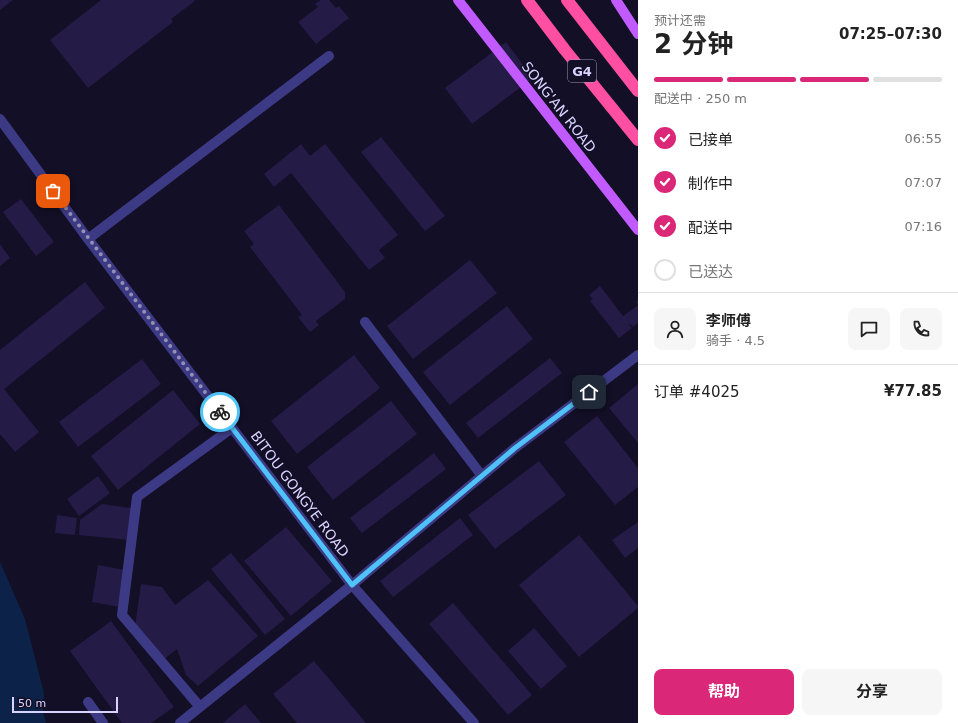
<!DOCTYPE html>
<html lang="zh">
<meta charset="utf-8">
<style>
body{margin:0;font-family:"DejaVu Sans","Noto Sans SC",sans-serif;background:#f6f6f6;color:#222;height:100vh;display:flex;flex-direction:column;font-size:15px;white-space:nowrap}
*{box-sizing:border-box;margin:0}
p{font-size:13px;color:#767676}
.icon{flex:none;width:22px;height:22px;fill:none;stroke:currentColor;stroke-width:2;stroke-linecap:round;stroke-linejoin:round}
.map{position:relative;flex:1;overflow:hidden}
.sheet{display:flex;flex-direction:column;background:#fff;width:320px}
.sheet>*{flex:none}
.scale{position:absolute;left:12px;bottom:10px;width:106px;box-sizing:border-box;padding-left:4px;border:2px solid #d9d4ff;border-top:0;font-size:11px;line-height:14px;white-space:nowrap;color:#d9d4ff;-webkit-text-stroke:3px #130f26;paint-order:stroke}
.pin{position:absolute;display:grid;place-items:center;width:34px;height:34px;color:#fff;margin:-17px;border-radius:8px;box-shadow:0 2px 6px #0006}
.courier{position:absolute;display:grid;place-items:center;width:40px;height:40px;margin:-20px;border:3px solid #4fc3f7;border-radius:50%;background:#fff;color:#222;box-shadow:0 1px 5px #0007}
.overview em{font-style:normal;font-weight:700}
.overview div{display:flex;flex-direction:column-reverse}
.overview{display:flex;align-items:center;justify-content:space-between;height:68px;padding:0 16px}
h1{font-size:26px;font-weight:700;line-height:30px}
.bar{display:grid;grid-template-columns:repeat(4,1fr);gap:6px 4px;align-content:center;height:48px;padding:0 16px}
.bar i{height:5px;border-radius:3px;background:#e0e0e0}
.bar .current{background:#db2777}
.bar p{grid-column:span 4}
.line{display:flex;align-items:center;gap:10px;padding:0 16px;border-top:1px solid #e0e0e0}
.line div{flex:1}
.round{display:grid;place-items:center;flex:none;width:42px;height:42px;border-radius:8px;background:#f6f6f6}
ol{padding:0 16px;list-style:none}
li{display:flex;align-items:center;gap:12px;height:44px}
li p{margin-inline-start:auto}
li .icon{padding:4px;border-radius:50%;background:#db2777;color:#fff;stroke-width:4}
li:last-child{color:#767676}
li i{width:22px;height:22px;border:2px solid #e0e0e0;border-radius:50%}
.button{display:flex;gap:8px;margin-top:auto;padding:8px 16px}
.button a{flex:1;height:46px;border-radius:8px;background:#db2777;color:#fff;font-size:16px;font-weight:700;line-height:46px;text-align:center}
.button a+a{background:#f6f6f6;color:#222}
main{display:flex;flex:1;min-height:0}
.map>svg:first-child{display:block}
.water{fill:#0c2248}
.building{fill:#241b47}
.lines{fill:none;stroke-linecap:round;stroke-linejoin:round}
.minor{stroke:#3d3a85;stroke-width:10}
.major{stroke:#c25bff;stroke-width:10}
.highway{stroke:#ff4fa3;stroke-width:12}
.done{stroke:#948fb3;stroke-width:4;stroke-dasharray:0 7.2}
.route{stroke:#4fc3f7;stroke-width:5}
.labels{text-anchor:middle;stroke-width:3;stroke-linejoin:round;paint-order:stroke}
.shield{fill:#130f26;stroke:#9e99be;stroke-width:1}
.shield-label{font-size:13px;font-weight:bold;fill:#d9d4ff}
.street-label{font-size:14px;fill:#d9d4ff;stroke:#130f26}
</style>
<main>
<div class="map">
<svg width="638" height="723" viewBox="0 0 638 723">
<rect width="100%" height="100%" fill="#130f26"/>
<path class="water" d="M0,562l25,57 19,74 -1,19 3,11h-46z"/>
<path class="building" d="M0,0h13l-13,10z
M101,0h93l1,1 -24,18 2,3 -85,66 -38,-48z
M321,0h8l7,8 3,-2 10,12 -33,26 -18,-22 20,-15 -3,-3z
M506,42l27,36 -61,46 -27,-36z
M381,137l64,79 -20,15 -64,-79z
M301,144l9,12 15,-12 73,91 -19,15 6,8 -16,12 -78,-97 -17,14 -10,-13z
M21,199l33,43 -18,14 -33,-44z
M279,205l66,87v7l-29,22 3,4 -9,7 -12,-15 4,-2 -52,-68 4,-3 -10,-13z
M0,244l10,14 -10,8z
M470,260l27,33 -84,66 -26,-33z
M85,282l20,26 -101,81 35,43 -24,20 -15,-18v-84z
M600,286l23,30 15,-11 -2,-3 2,-2v23l-5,4 -3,-3h-1l3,4 -13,10 -29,-37 3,-2 -4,-4z
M507,306l26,33 -83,66 -27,-33z
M354,355l26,33 -83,66 -26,-33z
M550,358l12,15 -84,65 -12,-15z
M142,359l19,25 -83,63 -19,-25z
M638,384v59l-29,-35z
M173,390l27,34 -82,66 -27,-34z
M391,401l26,33 -84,66 -26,-33z
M597,416l41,52v19l-23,18 -51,-63z
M434,453l12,16 -84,64 -12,-15z
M539,461l27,34 -71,54 -27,-34z
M98,476l12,17 -31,23 -12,-17z
M102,504l29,4 -1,32 -51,-5 1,-15z
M57,515l20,3 -2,17 -20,-2z
M460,518l13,17 -80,62 -13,-16z
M638,522v26l-13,10 -13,-18z
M286,527l46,54 -41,35 -47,-55z
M579,535l59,71v2l-59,49 -60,-72z
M231,553l54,66 -20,16 -54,-66z
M98,565l28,5 -6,37 -28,-5z
M208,580l50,56 -60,50 -12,-11 -9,-26 -15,12 -27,-35 6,-42 21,3 13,18z
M453,603l79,92 -24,20 -79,-91z
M111,621l63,86 -23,16h-29l-52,-72z
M534,628l33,38 -26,23 -33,-38z
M314,661l52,62h-69l-24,-29z
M245,704l16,19h-38z"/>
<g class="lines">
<path class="minor" d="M0,119l88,120 264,346 122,138
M88,239l241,-183
M365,322l117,154
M88,702l15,21
M200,707l-78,-92 15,-118 95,-69
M180,723l172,-138 163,-137 123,-93"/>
<path class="major" d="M458,0l180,230
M616,0l22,34"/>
<path class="highway" d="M527,0l38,50 73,90
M567,0l71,91"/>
</g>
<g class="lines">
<path class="done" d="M53,191l167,221"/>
<path class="route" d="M220,412l132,173 163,-137 74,-56"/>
</g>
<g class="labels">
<rect class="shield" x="568" y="60" width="28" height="22" rx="3"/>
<g class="shield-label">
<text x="582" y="76">G4</text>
</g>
<g class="street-label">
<text transform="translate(559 107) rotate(52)" y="5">SONG'AN ROAD</text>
<text transform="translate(300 494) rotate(53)" y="5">BITOU GONGYE ROAD</text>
</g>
</g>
</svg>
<div class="scale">50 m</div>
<div class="pin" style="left:53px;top:191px;background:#ea580c"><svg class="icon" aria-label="bag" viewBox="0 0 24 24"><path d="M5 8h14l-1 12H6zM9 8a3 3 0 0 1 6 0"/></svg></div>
<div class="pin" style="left:589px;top:392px;background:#1f2937"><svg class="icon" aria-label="home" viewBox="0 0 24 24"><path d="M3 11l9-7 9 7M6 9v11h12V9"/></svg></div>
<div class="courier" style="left:220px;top:412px"><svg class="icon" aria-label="bike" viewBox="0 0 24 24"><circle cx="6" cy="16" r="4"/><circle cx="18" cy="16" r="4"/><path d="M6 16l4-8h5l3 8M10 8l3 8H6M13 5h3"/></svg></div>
</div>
<section class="sheet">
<div class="overview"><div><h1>2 分钟</h1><p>预计还需</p></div><em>07:25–07:30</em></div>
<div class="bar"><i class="current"></i><i class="current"></i><i class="current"></i><i></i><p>配送中 · 250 m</p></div>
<ol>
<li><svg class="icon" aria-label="check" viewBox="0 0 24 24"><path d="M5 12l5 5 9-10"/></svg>已接单<p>06:55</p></li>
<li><svg class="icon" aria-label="check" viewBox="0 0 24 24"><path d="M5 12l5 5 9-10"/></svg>制作中<p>07:07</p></li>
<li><svg class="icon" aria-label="check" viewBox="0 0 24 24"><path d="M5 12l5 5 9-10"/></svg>配送中<p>07:16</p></li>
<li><i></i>已送达</li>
</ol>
<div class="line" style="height:72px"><a class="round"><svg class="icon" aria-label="person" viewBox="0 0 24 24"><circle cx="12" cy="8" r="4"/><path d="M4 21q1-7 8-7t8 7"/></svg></a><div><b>李师傅</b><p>骑手 · 4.5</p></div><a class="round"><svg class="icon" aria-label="chat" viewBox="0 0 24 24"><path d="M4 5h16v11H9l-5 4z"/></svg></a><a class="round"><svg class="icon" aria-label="phone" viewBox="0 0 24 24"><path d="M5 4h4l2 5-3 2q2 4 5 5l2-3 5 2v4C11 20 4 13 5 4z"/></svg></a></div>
<div class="line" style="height:52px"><div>订单 #4025</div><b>¥77.85</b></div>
<div class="button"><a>帮助</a><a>分享</a></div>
</section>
</main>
